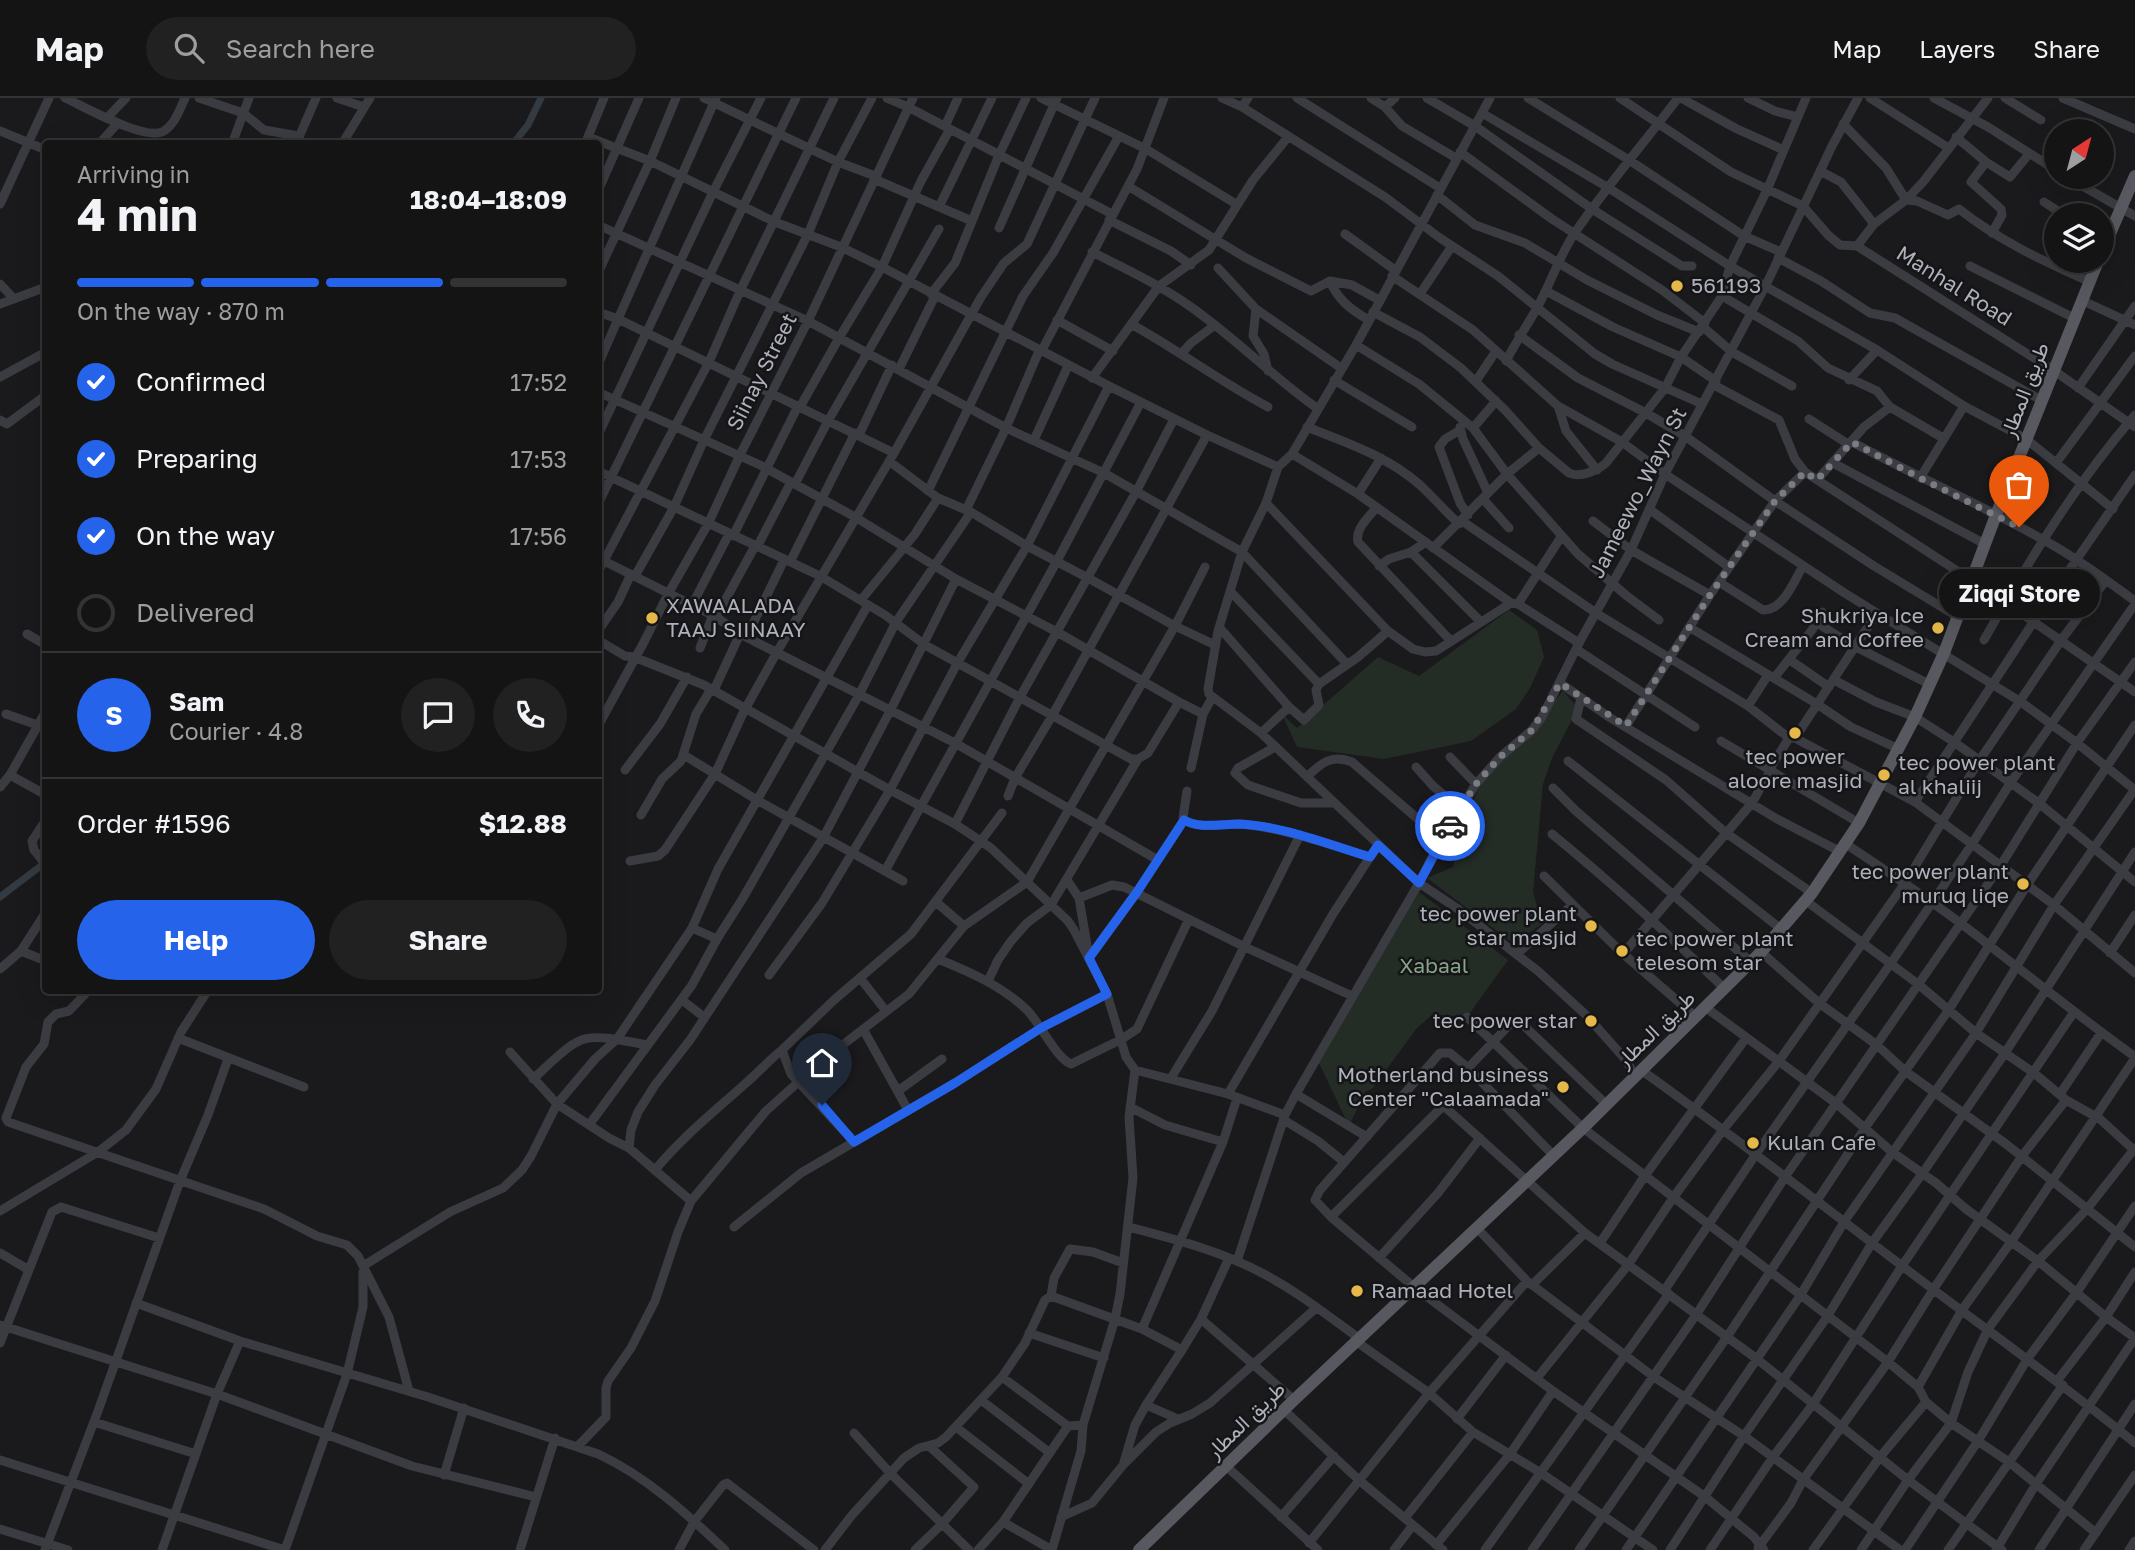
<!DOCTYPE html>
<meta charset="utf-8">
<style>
body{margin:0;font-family:"Golos Text",Vazirmatn,sans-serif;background:#212122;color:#f1f3f6;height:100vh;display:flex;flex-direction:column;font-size:26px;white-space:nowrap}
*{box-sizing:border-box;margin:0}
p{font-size:23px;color:#9d9ea0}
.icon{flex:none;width:38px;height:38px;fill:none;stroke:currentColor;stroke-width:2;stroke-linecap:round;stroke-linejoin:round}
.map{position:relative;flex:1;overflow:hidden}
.panel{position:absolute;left:42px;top:42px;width:560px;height:854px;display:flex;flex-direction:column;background:#141415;border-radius:7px;box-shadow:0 7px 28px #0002,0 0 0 2px #333334}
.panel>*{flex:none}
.needle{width:46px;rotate:36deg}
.controls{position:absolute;left:2044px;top:21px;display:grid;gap:14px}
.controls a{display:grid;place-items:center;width:70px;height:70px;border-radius:50%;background:#141415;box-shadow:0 7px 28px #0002,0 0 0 2px #333334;font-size:35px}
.pin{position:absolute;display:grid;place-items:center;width:60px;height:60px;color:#fff;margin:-72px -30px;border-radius:50% 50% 50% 0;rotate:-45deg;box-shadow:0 0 7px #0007}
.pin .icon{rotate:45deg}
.courier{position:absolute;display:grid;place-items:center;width:70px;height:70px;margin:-35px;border:5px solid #2563eb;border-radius:50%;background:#fff;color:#222;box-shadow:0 2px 9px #0007}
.bubble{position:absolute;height:49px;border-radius:24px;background:#141415;box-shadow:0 7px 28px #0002,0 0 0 2px #333334;font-size:23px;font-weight:700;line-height:49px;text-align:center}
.summary em{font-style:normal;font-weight:700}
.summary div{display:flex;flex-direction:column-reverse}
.summary{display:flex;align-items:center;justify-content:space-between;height:119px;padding:0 35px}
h1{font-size:46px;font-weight:700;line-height:52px}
.bar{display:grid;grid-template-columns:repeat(4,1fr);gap:10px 7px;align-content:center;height:84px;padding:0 35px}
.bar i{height:9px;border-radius:5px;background:#333334}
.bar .current{background:#2563eb}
.bar p{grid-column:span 4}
.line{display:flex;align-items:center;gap:18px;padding:0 35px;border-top:2px solid #333334}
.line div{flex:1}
.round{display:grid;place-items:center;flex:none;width:74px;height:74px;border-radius:37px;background:#212122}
ol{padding:0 35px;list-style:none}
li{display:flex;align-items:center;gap:21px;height:77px}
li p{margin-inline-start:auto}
li .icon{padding:7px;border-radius:50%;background:#2563eb;color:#fff;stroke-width:4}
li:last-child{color:#9d9ea0}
li i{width:38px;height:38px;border:4px solid #333334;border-radius:50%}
.cta{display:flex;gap:14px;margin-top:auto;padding:14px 35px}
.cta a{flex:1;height:80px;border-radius:42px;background:#2563eb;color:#fff;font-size:28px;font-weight:700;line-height:80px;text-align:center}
.cta a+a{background:#212122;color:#f1f3f6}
header{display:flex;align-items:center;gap:42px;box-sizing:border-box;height:98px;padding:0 35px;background:#141415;border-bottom:2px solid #333334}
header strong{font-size:33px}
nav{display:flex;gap:38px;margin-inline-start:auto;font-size:24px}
.search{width:490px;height:63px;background:#212122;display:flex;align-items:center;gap:18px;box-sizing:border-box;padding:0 24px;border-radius:38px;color:#9d9ea0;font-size:26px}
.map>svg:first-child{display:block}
.green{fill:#242c26}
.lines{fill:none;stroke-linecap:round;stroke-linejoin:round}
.canal{stroke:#333a41;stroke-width:7}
.minor{stroke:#3b3c41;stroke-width:9}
.major{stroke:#585960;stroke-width:12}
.done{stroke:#7a7c83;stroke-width:7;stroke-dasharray:0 12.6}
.route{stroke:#2563eb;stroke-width:9}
.poi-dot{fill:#e5b849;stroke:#151517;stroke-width:2.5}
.labels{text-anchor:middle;stroke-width:5;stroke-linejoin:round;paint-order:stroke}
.poi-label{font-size:21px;fill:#aeb1bb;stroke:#151517;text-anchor:start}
.street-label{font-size:21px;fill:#aeb1bb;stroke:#151517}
.park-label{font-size:21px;fill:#86a48a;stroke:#151517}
</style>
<header>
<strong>Map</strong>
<div class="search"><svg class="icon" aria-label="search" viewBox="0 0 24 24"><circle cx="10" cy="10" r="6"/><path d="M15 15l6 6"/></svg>Search here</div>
<nav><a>Map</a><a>Layers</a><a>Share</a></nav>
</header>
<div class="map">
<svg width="2135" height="1452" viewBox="0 0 2135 1452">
<rect width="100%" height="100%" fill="#1a1a1c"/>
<path class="green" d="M1509,512l28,20 7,27 -14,31 -14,21 -45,32 -87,18 -87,-12 -15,-33 15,14 81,-71 41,19z
M1563,593l15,17 -26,50 -9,26 -10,108 9,32 -29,19 -86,-65 26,-11 11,-48 24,-49 39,-36z
M1419,794l89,68 -41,57 -35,-2 -15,13 -45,61 -7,3 -16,34 -30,-63z"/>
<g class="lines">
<path class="canal" d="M513,46l15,-19 13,-27
M0,799l46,-35"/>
<path class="minor" d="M65,0c20,9 81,44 99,33 11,-7 16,-22 21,-33
M199,0l44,15 21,17 35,6
M337,0l27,9
M704,0l134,64 37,14
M887,0l21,9 204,107
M1041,0l105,51 90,55
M1222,0l20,9 143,90 55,41 58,38 97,78 17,10 90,40
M1297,0l143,90
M1371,0l14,9 17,19 54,32
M1427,0l48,28 117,83 90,57h10
M1490,0l-134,247 -64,109 -14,13 -12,36 -24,49 -24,79 -10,58 1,5 52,39 158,150 39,26 80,62 48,44 40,45 9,16
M1528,0l101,62 115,76 37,16
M1620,0l111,74 72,34 25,29 12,10 17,1
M1681,0l56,31 47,21
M1748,0l27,13 23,6
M1870,0l77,49
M1934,0l54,29 68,43
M2005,0l36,22
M2063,0l72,31
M1242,9l6,-9
M1385,9l10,-9
M1482,15l125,74 123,79 147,84 87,56 62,33 87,70
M107,20l19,-20
M1843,26l43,44 20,32 11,1 31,14 11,-6c39,31 84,52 129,72
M945,28l13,-28
M0,33l46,19
M588,39l62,24 125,61 66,25
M1956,39l30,25
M99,46l18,-20
M232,46l17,-46
M296,46l20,-46
M342,46l28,-46
M585,46l19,-46
M1460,54l92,67 110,71 43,33
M1820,73l21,11 33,42
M2067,79l68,39
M874,81l98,42
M1128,88l118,72 65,33 19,-10 22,4 27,15
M598,93l41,-93
M1437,97l38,30 50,18 62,37 70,35 42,17
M2044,104l20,13
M0,106l49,-106
M939,109l53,-109
M1109,122l62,31 20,14
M598,127l210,96 198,107 98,45 138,79 105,112
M999,130l58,-130
M1992,135l10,-18 -1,-6 -30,-27 15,-20 24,15 19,-23
M1345,136l50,36
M1857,148l196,124 82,57
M1857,148l17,-22 32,-24 17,-18 65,-84
M841,149l41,20 227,119 98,49 71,32
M1092,154c34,17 68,33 99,55 44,31 82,70 126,101
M1778,160l43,23 49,32 25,5 146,82
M1970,168l104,52
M1218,170l38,41 85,59
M598,175l52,-112 26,-63
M1392,178l81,54 85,76 64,36 43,32 178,118 178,110 56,41 58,47
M1330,183c8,19 21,29 39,39
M0,186l14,15
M1546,193l67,36 68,30 35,24
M931,196l24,-31 44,-108 27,-57
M1420,196l32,-48
M1722,198l76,45 30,27 49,23 13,16
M2081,202l54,25
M0,206l46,-17
M1256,211l-3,27 11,18 4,17
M598,214l20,7 98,-221
M1373,214l47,25 41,31 44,42 34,38 30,25c11,5 28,-2 37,-10l59,-75 16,-31 41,-61 8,-30 37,-76 39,-92
M1057,222l56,31
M1131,226c47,26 90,58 137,83
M1703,229l29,25 60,34
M1519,237l59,43 68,35 39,23 90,65 99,65 84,51
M1356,247l63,39 54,44 34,46 71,80 49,42 32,24
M1041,254l96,-183 27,-71
M1182,255l9,-10 24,-18
M1506,263c10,-19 22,-37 32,-55 13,-24 21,-49 36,-72 32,-47 70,-91 104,-136
M598,267l20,-46 276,134
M899,271l36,-73
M0,279l46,-25
M1092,280l67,-92 50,-36 44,-70 35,-43
M1334,282l78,47
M1849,282l28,-30
M1476,283l20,-30
M1714,287l65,35 16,39 10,13 200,130 130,90
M2078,290l57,-82
M598,294l162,73 95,52 101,62 101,53 122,70 24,12 9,-16
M1558,308l8,25 31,39
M800,309l39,-69 43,-71 39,-86 29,-52
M1809,321l39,25
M0,322l7,4 39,-29
M1307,329c40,16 80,29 113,58 13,12 25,26 39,39
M1460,329l3,12 25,54
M1473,330l23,-27
M1460,332l-15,9 -6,8 21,56 8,12
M598,337l115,-243 48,-94
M859,337l33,-70
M1034,342l34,-74
M1852,344c62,33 127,62 190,97 33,18 63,40 93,62
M1292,356l66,40 153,109 7,1 61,39
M889,363l49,37 33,14 56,34 61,32 87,48 40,19
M1833,365l152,81
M2056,365l79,-107
M598,373l222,105 65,39 40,30 206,114h7l10,-6 31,-51
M1920,380l44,-72
M1817,382l47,-53 26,-20 53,31
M795,386l33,-63 111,-192
M928,393l95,-195 30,-43 66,-117
M1358,396l23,-36
M1483,401l26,29
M1266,405l122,128 25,18 12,3 11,-1 75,-48
M598,406l198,-406
M1376,410c-8,10 -21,21 -18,34l92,98
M1649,411l80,58
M966,412l40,-82 33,-77
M1462,423l134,92 152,93 41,32h6l120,64 139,103 81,68
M1593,423l38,29 79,45
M733,438l65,-130
M757,449l34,-65
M1433,450l74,-74 32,-26
M1411,454l69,69
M598,460l118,59 24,17 215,109 203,117
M790,464l65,-129
M1379,468l10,-7 22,-7 15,-10
M598,474l111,-210 31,-71 94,-193
M635,478l39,-69 30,-67 104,-206 30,-72 34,-64
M1719,484l44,28c20,1 31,-29 40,-44
M1230,493l89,93
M861,502l54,-66 23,-36
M1518,506l43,-67
M692,507l37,-71
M716,519l39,-71
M1817,525l37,23 75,38
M1219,529l70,80
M1689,529l128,77 34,23 48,22
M598,533l20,-29 13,-28
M27,536l19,11
M747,538l37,-76
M598,542l27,16 9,1 70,28 186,105 65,34 36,24 77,73 6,9 33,64 19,63 9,13 -6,47 4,61 -13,116 -5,25 -32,106 -2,26 -29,99
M1984,542c44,-78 92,-157 151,-225
M700,550l13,-33
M1576,551l119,78
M1790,562l39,27
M1774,580l38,-48 10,-18
M1834,582l42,22 39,15 39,25 86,62 95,78
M1560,585l49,34 168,102 64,33
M714,592l26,-56
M1581,600l-5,21 90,61 60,53 86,60
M1748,608l20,-31
M6,616l40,14
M598,628l46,-84 24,-48 40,-70 32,-69 68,-134 105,-223
M1626,628l84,-131 65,-94 30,-29
M1261,635l28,-26 15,13 15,-15 -3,-15 3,-6 39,-27 30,-26
M1795,640l82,-125
M1721,643l138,82
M1275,649l-37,21 -3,5 13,12 53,18h32
M684,657l73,45 146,81
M1450,659l26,27
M1568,663l213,168
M1416,669l17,19 27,23
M1191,670l12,-54
M625,672l35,-46 27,-47
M1769,672l20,-32
M10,677l36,-64
M1307,679c14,-14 24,-23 45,-15l89,77
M0,689l10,-12 36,20
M1553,690l23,23 175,151
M1187,693l-4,27c12,13 42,5 59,6 44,5 86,20 128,33l9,-12
M1008,698l7,-18 37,-62 155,-281
M1915,704l119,-181 101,-146
M641,717l21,-36 19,-18 15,-47 15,-25
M46,722l-14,21 2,9 12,15
M955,726l65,-127 116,-205 38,-73
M1552,736c60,49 117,101 173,155
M1846,746c49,33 98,65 144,102 48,37 95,75 144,110l1,-1
M630,763l28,-5 7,-6 50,-76 28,-61 34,-61 117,-199 87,-156 23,-34 23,-19 68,-146
M885,773l172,-310 84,-159
M1544,778l76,75 76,66
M1067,782l12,18 10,59
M1079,800l33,-13 12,2 121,60 107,49
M1806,803l112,83 58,49 58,40 32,27 34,19 35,32
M936,804l28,24
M692,830l25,11
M21,853l25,10
M1761,854l58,51 58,42 28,26 101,73 129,103
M1518,855l54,-48
M2110,855l25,-38
M1623,856l129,-151 18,-32
M1089,860l48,-66 47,-72
M938,861c32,13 64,27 89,51 13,13 29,48 44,54l51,-25 15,-10 52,-110
M0,871l21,-18 25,-39
M769,877l53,-72 68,-113 68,-128 69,-116 82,-160
M860,880l26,33
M988,883l10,-21 13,-19 16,-18 24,-18 87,-146
M89,892l-20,21 -13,3 -8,8 -4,22 -18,23 -20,51 2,4 256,87 53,27 30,9 11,11 31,61 20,74
M682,902l22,17
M1705,909l132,97 55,48 44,31 30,26 72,52 68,56 29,21 -99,146 -40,66
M1467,919l116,111 305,234 30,25 8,15 25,21 58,39 87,71
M863,931l45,81
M178,940l126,49
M510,954l47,52 52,34 20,10 62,53
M1468,970l46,-48h4l88,84
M1135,972l93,24 57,21
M1641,972c93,66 182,136 273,205 74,56 149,109 221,168
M1171,980l41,-67 88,-176
M533,981c51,-47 45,-47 114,-34
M898,993l44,-32
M1228,996l105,-180 37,-57
M1296,996l71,43
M2060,996l41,-61
M1130,1009l35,18 58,17
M1284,1022l34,21 26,21
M589,1027l103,-140 25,-46 26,-41 116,-203 37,-73 75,-110
M854,1044l-63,-68 -9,-24 52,-50 77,-66 91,-121
M629,1050l2,-18 7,-18 17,-27 35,-45 133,-202 67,-127 66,-132
M1554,1058l-86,-88 -18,-15h-10l-120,137 -5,10 16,17 83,70 139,104 151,105 50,41 10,13
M655,1072c27,-33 60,-59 91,-87 13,-11 23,-23 36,-33
M0,1113l98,-59 28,-22 30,-41 25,-57 27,-42
M1331,1119l110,-109h5l139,125 172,126 151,121 94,70
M734,1129l67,-54 154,-90 86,-55 66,-34
M1129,1129c45,12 92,24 133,46 35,18 66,43 98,66
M1477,1130l50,53 127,96 90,59 156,114
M1600,1145l44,-66 102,-139
M0,1155l29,17
M1379,1160l59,-65 42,-55
M1237,1163l48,-146 11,-21 123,-211 22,-44 35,-55 24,-27 32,-27 10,-13 37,-74 52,-93 34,-76 101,-189 66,-139 26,-48
M363,1168l87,-54 53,-24 19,-18 9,-14 26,-52 38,-45 22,-20 75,-111 26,-59 150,-264
M1532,1187l53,-52
M1664,1193l92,-137 135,-191 81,-119 39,-62 124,-178
M1051,1198l91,33 40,21 19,-31 28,-61
M136,1205l104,38 188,56 170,57c48,22 89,60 127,96
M1201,1221l93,81
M0,1227l217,69 195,72 124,31
M1142,1231l81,-187 14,-44
M1029,1235l75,25
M1357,1244l72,51 44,39 68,41 112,77
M0,1245l52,-131 9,-5 98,31
M1002,1279l66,49 15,-1
M1537,1280l91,-113 45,-67 50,-68 56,-69 126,-178 74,-122 83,-122 44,-59
M2057,1283l49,-64 29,-45
M1918,1289l44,-77 49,-68 124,-184
M981,1302l69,53
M1146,1307l32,14
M1284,1312l76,71 83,69
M1457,1321l49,-64
M94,1324l102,32
M956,1329l73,57
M854,1335l36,40 79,77
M578,1348l28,-29v-29l2,-7 23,-33 24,-47 23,-69 13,-31 75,-90 57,-51 86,-66 55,-68 63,-44 148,-256 30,-59
M0,1362l285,90
M1124,1364l11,-37 11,-20 36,-55
M1225,1367l93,85
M444,1377l20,-67
M1061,1419l31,-14 32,-39 32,-32 14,-9 22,-9 18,-11 106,-95
M1281,1419l53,-61
M1405,1420l68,-86
M1003,1424l49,28
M0,1431l68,21
M1309,1445l120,-150 98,-112
M1436,1447l74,-91 43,-63
M1758,1450l33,-45 12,-23 85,-118 45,-72 89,-134 44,-56
M45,1452l53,-139 82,-230 28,-66 20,-56
M162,1452l55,-156 23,-53
M285,1452l62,-176 16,-67v-35
M520,1452l35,-112
M679,1452l15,-28 29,-37 4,-2 87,67
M825,1452l27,-35 52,-57 15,-10 19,-5 8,-6 56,-60 23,-34 20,-43 6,-4 3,-18 16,-29 23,3 30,11
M915,1452l27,-26 32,-37 -45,-41
M978,1452l25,-28 65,-96
M1394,1452l19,-25
M1485,1452l184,-256
M1532,1452l164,-235 89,-138 216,-312 76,-122 58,-81
M1579,1452l148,-213 138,-209 83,-117 79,-126 108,-160
M1626,1452l174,-254 44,-74 132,-189 78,-128 81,-116
M1670,1452l74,-114 83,-119 45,-74 50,-69 83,-121 130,-201
M1710,1452l63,-93 40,-53 89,-138 172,-254
M1813,1452l67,-93 46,-55
M1861,1452l47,-70 43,-57 17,-51 20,-43 50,-68 49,-52 48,-61
M1905,1452l73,-109 50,-83 49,-66 58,-86
M1948,1452l115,-165
M2039,1452l96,-146
M2084,1452l51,-75
M2129,1452l6,-9"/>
<path class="major" d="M2102,154l33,-76
M1139,1452l155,-150 289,-272 178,-176 51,-59 47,-70 56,-106 29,-64 52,-138 102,-254"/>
</g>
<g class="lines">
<path class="done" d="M1450,728l26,-42 24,-27 32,-27 28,-47 66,43 84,-131 65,-94 30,-29 12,8 35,-38 68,36 99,49"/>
<path class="route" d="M822,1007l32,37 101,-59 86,-55 66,-34 -18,-36 48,-66 47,-72c15,9 37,4 54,4 42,1 92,21 132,33l8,-12 41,38 31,-57"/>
</g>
<g class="poi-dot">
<circle cx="1677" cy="188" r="7"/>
<circle cx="652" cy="520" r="7"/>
<circle cx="1938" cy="530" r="7"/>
<circle cx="1795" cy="635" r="7"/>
<circle cx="1884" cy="677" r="7"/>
<circle cx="2023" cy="786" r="7"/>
<circle cx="1591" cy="828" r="7"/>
<circle cx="1622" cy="853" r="7"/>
<circle cx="1591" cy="923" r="7"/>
<circle cx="1563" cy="989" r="7"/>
<circle cx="1753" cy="1045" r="7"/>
<circle cx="1357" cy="1193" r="7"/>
</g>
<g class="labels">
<g class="poi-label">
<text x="1691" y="195">561193</text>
<text x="666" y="515">XAWAALADA<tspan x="666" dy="24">TAAJ SIINAAY</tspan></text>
<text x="1924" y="525" text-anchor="end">Shukriya Ice<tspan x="1924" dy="24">Cream and Coffee</tspan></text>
<text x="1795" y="666" text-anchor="middle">tec power<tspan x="1795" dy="24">aloore masjid</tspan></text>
<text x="1898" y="672">tec power plant<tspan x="1898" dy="24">al khaliij</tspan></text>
<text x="2009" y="781" text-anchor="end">tec power plant<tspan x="2009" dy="24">muruq liqe</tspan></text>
<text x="1577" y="823" text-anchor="end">tec power plant<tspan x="1577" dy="24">star masjid</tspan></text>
<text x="1636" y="848">tec power plant<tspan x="1636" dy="24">telesom star</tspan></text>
<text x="1577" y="930" text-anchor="end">tec power star</text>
<text x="1549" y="984" text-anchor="end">Motherland business<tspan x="1549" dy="24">Center "Calaamada"</tspan></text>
<text x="1767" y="1052">Kulan Cafe</text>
<text x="1371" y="1200">Ramaad Hotel</text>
</g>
<g class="street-label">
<text transform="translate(1954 188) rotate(32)" y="7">Manhal Road</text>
<text transform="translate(762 274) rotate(-63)" y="7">Siinay Street</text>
<text transform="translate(2025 292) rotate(-69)" y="7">طريق المطار</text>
<text transform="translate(1638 395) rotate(-63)" y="7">Jameewo_Wayn St</text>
<text transform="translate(1656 931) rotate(-44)" y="7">طريق المطار</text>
<text transform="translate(1246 1322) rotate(-44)" y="7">طريق المطار</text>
</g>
<g class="park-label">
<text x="1434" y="875">Xabaal</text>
</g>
</g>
</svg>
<div class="controls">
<a><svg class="needle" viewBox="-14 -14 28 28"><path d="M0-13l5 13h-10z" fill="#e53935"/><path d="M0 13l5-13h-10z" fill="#9d9ea0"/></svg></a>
<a><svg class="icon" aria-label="layers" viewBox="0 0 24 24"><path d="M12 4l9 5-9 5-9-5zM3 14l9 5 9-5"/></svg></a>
</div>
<div class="pin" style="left:2019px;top:429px;background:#ea580c"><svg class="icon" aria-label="bag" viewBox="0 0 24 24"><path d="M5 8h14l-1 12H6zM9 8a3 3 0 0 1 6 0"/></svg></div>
<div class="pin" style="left:822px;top:1007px;background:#1f2937"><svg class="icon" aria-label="home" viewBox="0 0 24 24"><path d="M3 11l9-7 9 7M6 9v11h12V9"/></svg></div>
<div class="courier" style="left:1450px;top:728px"><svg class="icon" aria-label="car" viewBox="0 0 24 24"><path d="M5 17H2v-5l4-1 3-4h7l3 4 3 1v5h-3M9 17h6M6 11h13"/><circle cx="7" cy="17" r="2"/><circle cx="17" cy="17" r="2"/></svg></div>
<div class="bubble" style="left:1939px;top:471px;width:161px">Ziqqi Store</div>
<section class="panel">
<div class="summary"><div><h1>4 min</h1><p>Arriving in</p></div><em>18:04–18:09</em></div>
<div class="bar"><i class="current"></i><i class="current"></i><i class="current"></i><i></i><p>On the way · 870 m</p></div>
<ol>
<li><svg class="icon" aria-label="check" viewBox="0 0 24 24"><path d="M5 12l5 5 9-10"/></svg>Confirmed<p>17:52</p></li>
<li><svg class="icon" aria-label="check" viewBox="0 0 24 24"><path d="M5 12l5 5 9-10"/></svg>Preparing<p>17:53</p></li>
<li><svg class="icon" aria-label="check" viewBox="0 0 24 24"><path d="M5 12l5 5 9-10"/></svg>On the way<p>17:56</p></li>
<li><i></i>Delivered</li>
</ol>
<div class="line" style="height:126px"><b class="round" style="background:#2563eb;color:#fff">S</b><div><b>Sam</b><p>Courier · 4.8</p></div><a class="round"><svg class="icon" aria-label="chat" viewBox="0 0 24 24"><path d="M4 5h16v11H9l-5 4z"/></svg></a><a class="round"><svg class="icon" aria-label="phone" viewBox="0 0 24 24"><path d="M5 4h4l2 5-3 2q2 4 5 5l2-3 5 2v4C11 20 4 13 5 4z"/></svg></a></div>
<div class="line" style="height:91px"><div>Order #1596</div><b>$12.88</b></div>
<div class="cta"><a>Help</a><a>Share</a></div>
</section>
</div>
